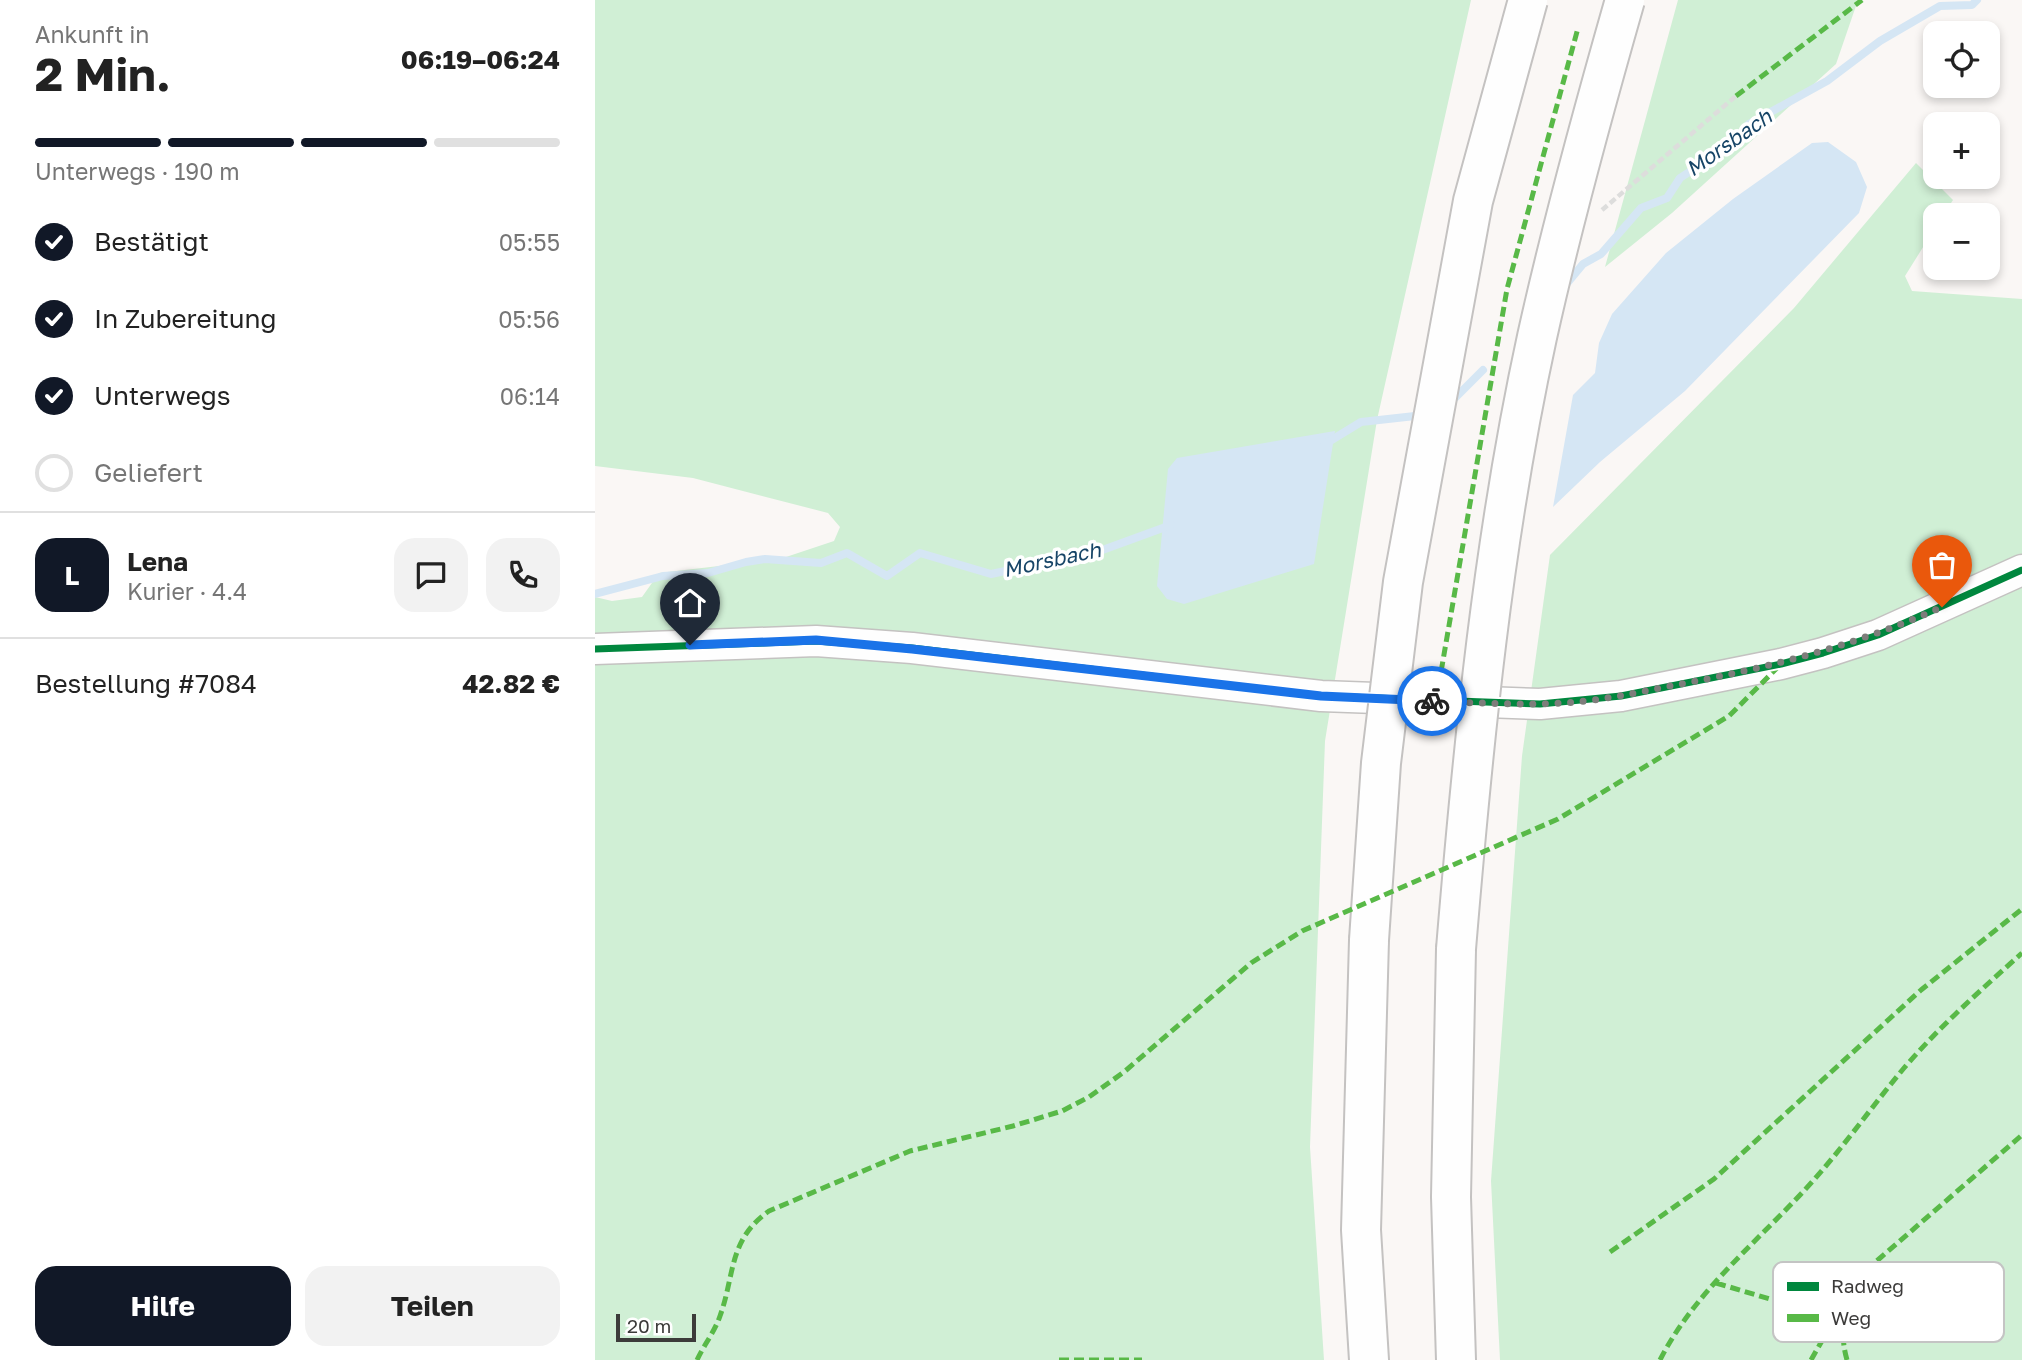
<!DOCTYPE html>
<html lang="de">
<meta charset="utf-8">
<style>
body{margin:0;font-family:"Golos Text",sans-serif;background:#f2f2f2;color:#222;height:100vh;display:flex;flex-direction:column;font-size:26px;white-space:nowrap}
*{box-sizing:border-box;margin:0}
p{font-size:23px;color:#767676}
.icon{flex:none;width:38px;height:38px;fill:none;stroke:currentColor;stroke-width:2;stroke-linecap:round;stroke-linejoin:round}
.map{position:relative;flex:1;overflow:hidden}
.panel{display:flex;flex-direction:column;background:#fff;width:595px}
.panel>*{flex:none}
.tools{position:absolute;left:1328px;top:21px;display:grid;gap:14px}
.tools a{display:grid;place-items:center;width:77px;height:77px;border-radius:14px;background:#fff;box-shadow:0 4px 10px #0003;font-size:35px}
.scale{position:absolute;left:21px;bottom:18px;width:80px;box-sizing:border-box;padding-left:7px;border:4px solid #3c3b3a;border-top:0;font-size:19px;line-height:24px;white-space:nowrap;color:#3c3b3a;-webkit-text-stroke:5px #fff;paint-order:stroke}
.pin{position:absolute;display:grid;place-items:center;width:60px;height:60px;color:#fff;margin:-72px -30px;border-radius:50% 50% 50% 0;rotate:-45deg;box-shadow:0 0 7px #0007}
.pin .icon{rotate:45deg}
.courier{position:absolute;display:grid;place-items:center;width:70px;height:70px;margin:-35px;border:5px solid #1a73e8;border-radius:50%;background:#fff;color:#222;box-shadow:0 2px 9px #0007}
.headline em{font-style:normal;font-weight:700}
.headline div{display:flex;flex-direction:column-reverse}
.headline{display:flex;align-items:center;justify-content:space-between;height:119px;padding:0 35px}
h1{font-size:46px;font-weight:700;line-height:52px}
.bar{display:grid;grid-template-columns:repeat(4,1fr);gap:10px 7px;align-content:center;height:84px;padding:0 35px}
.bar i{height:9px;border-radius:5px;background:#e0e0e0}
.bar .on{background:#111827}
.bar p{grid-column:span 4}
.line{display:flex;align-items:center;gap:18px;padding:0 35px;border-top:2px solid #e0e0e0}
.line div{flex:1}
.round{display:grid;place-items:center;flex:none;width:74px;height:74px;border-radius:21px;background:#f2f2f2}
ol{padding:0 35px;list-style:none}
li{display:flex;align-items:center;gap:21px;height:77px}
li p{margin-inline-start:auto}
li .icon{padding:7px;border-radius:50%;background:#111827;color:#fff;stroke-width:4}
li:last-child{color:#767676}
li i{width:38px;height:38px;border:4px solid #e0e0e0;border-radius:50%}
.button{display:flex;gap:14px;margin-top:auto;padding:14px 35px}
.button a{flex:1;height:80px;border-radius:21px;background:#111827;color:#fff;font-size:28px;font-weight:700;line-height:80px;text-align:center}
.button a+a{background:#f2f2f2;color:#222}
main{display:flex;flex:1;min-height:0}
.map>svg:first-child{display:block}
.green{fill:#d0efd5}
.water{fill:#d5e6f4}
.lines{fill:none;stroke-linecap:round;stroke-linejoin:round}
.stream{stroke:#d5e6f4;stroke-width:8}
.minor-casing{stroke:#c4c2c1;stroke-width:33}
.motorway-casing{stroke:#c4c2c1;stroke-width:42}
.path{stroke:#dddddc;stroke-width:4.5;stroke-dasharray:7 3.5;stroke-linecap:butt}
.minor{stroke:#fefefe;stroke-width:30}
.motorway{stroke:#fefefe;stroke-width:38}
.motorway-bridge-casing{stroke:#c4c2c1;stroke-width:42;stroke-linecap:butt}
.motorway-bridge{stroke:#fefefe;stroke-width:38}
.quiet{stroke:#58b947;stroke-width:5;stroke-dasharray:10 5;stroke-linecap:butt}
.cycleway-casing{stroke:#fff;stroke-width:11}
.cycleway{stroke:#00873e;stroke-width:7}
.done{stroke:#7e7d7b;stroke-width:7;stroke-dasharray:0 12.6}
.route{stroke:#1a73e8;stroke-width:9}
.labels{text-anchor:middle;stroke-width:7;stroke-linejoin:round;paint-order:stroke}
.water-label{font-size:21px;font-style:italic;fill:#174567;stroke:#fff}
.key{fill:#fff;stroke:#c4c4c4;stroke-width:2}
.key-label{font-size:19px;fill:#3c3b3a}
</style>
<main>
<section class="panel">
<div class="headline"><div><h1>2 Min.</h1><p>Ankunft in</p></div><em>06:19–06:24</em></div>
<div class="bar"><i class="on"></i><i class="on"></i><i class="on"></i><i></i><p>Unterwegs · 190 m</p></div>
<ol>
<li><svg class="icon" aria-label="check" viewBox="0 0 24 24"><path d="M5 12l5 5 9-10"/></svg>Bestätigt<p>05:55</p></li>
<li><svg class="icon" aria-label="check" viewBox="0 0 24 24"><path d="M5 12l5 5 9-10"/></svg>In Zubereitung<p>05:56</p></li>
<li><svg class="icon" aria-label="check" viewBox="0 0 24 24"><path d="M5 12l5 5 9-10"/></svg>Unterwegs<p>06:14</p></li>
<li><i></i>Geliefert</li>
</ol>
<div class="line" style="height:126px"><b class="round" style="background:#111827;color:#fff">L</b><div><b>Lena</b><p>Kurier · 4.4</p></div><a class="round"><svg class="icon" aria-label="chat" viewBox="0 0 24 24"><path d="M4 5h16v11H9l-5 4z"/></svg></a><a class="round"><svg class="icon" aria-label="phone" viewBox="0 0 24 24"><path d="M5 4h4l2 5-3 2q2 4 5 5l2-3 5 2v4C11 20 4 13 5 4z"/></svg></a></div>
<div class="line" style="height:91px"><div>Bestellung #7084</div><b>42.82 €</b></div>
<div class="button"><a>Hilfe</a><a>Teilen</a></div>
</section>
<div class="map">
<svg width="1427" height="1360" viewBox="0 0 1427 1360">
<rect width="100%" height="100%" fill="#faf7f5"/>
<path class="green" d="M0,0h876l-94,420 -52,321 -15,406 14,213h-729v-763l17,4 30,-4 17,-24 121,-14 54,-18 6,-14 -12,-14 -135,-35 -98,-12z
M1083,0h180l-22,64 -164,149 -67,54z
M1321,163l37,37 -10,15h-8v13l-30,48 7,15 110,8v1061h-522l-9,-179 31,-425 28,-201 244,-247z"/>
<path class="water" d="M1233,142l28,20 11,25 -8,26 -174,178 -85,71 -47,45 20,-112 22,-22 4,-30 13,-29 54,-61 67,-54 79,-56z
M740,431l-21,133 -130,40 -17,-5 -10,-13 11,-117 9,-11z"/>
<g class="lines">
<path class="stream" d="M969,287l19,-23 18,-10 40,-46 26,-10 13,-20 49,-32 20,-22 78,-43 53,-40 60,-35 32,-1 5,-5
M853,405l35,-35
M730,444l36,-22 63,-7
M0,594l68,-18 45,-3 38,-11 19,-3 56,4 26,-10 40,23 33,-23 71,21 106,-22 74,-27"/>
<g class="minor-casing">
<path id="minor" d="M0,649l221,-8 96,7 409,48 219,8 81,-8 160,-32 42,-11 55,-18 144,-65"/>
</g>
<g class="motorway-casing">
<path id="motorway" d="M774,940l-8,290 8,130
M861,949l-5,248 5,163"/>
</g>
<path class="path" d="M1007,210l134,-114"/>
<use href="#minor" class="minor"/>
<use href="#motorway" class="motorway"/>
<g class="motorway-bridge-casing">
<path id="motorway-bridge" d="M774,940l12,-177 22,-181 70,-381 55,-201
M861,949c17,-205 37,-410 81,-612 25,-113 56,-225 88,-337"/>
</g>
<use href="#motorway-bridge" class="motorway-bridge"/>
<path class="quiet" d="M1141,96l126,-96
M841,701l71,-412 71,-261
M1015,1252l104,-73 207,-189 101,-81
M1121,1283l118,35
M102,1360c7,-15 18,-29 23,-44 15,-41 8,-76 49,-105l141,-60 103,-25 49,-15 27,-14 35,-25 127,-109 51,-32 256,-112 171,-103 49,-49
M464,1360h83
M1065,1360c33,-65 91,-113 140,-165 38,-40 69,-85 104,-127 36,-42 77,-78 118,-115
M1216,1360l40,-70 13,-18 158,-137
M1252,1360c-6,-21 -4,-36 0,-57"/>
<g class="cycleway-casing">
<path id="cycleway" d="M0,649l221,-8 96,7 409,48 219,8 81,-8 160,-32 42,-11 55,-18 144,-65"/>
</g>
<use href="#cycleway" class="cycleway"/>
</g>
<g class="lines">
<path class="done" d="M837,701c48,2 97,5 144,1 34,-3 67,-11 100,-17 95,-18 178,-39 266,-78"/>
<path class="route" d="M95,645l126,-5 96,9 409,47 111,5"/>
</g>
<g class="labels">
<g class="water-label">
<text transform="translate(1134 143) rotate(-35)" y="7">Morsbach</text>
<text transform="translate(457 560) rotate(-12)" y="7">Morsbach</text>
</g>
</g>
<rect x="1178" y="1262" width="231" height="80" rx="10" class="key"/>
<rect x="1192" y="1282" width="32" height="9" fill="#00873e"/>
<rect x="1192" y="1314" width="32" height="8" fill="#58b947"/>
<g class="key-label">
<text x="1236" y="1293">Radweg</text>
<text x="1236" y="1325">Weg</text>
</g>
</svg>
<div class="tools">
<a><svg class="icon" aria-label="locate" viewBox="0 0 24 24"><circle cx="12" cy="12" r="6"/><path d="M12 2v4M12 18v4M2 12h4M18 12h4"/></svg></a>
<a>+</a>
<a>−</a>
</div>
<div class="scale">20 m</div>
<div class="pin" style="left:1347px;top:607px;background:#ea580c"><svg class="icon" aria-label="bag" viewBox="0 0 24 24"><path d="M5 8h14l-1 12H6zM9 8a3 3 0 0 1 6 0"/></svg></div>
<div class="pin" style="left:95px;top:645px;background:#1f2937"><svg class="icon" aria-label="home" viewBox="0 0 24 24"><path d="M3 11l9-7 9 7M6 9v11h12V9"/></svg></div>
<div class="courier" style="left:837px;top:701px"><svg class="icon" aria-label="bike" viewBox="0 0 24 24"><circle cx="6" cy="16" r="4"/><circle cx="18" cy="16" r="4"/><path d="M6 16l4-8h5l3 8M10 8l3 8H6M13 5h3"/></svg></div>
</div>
</main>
